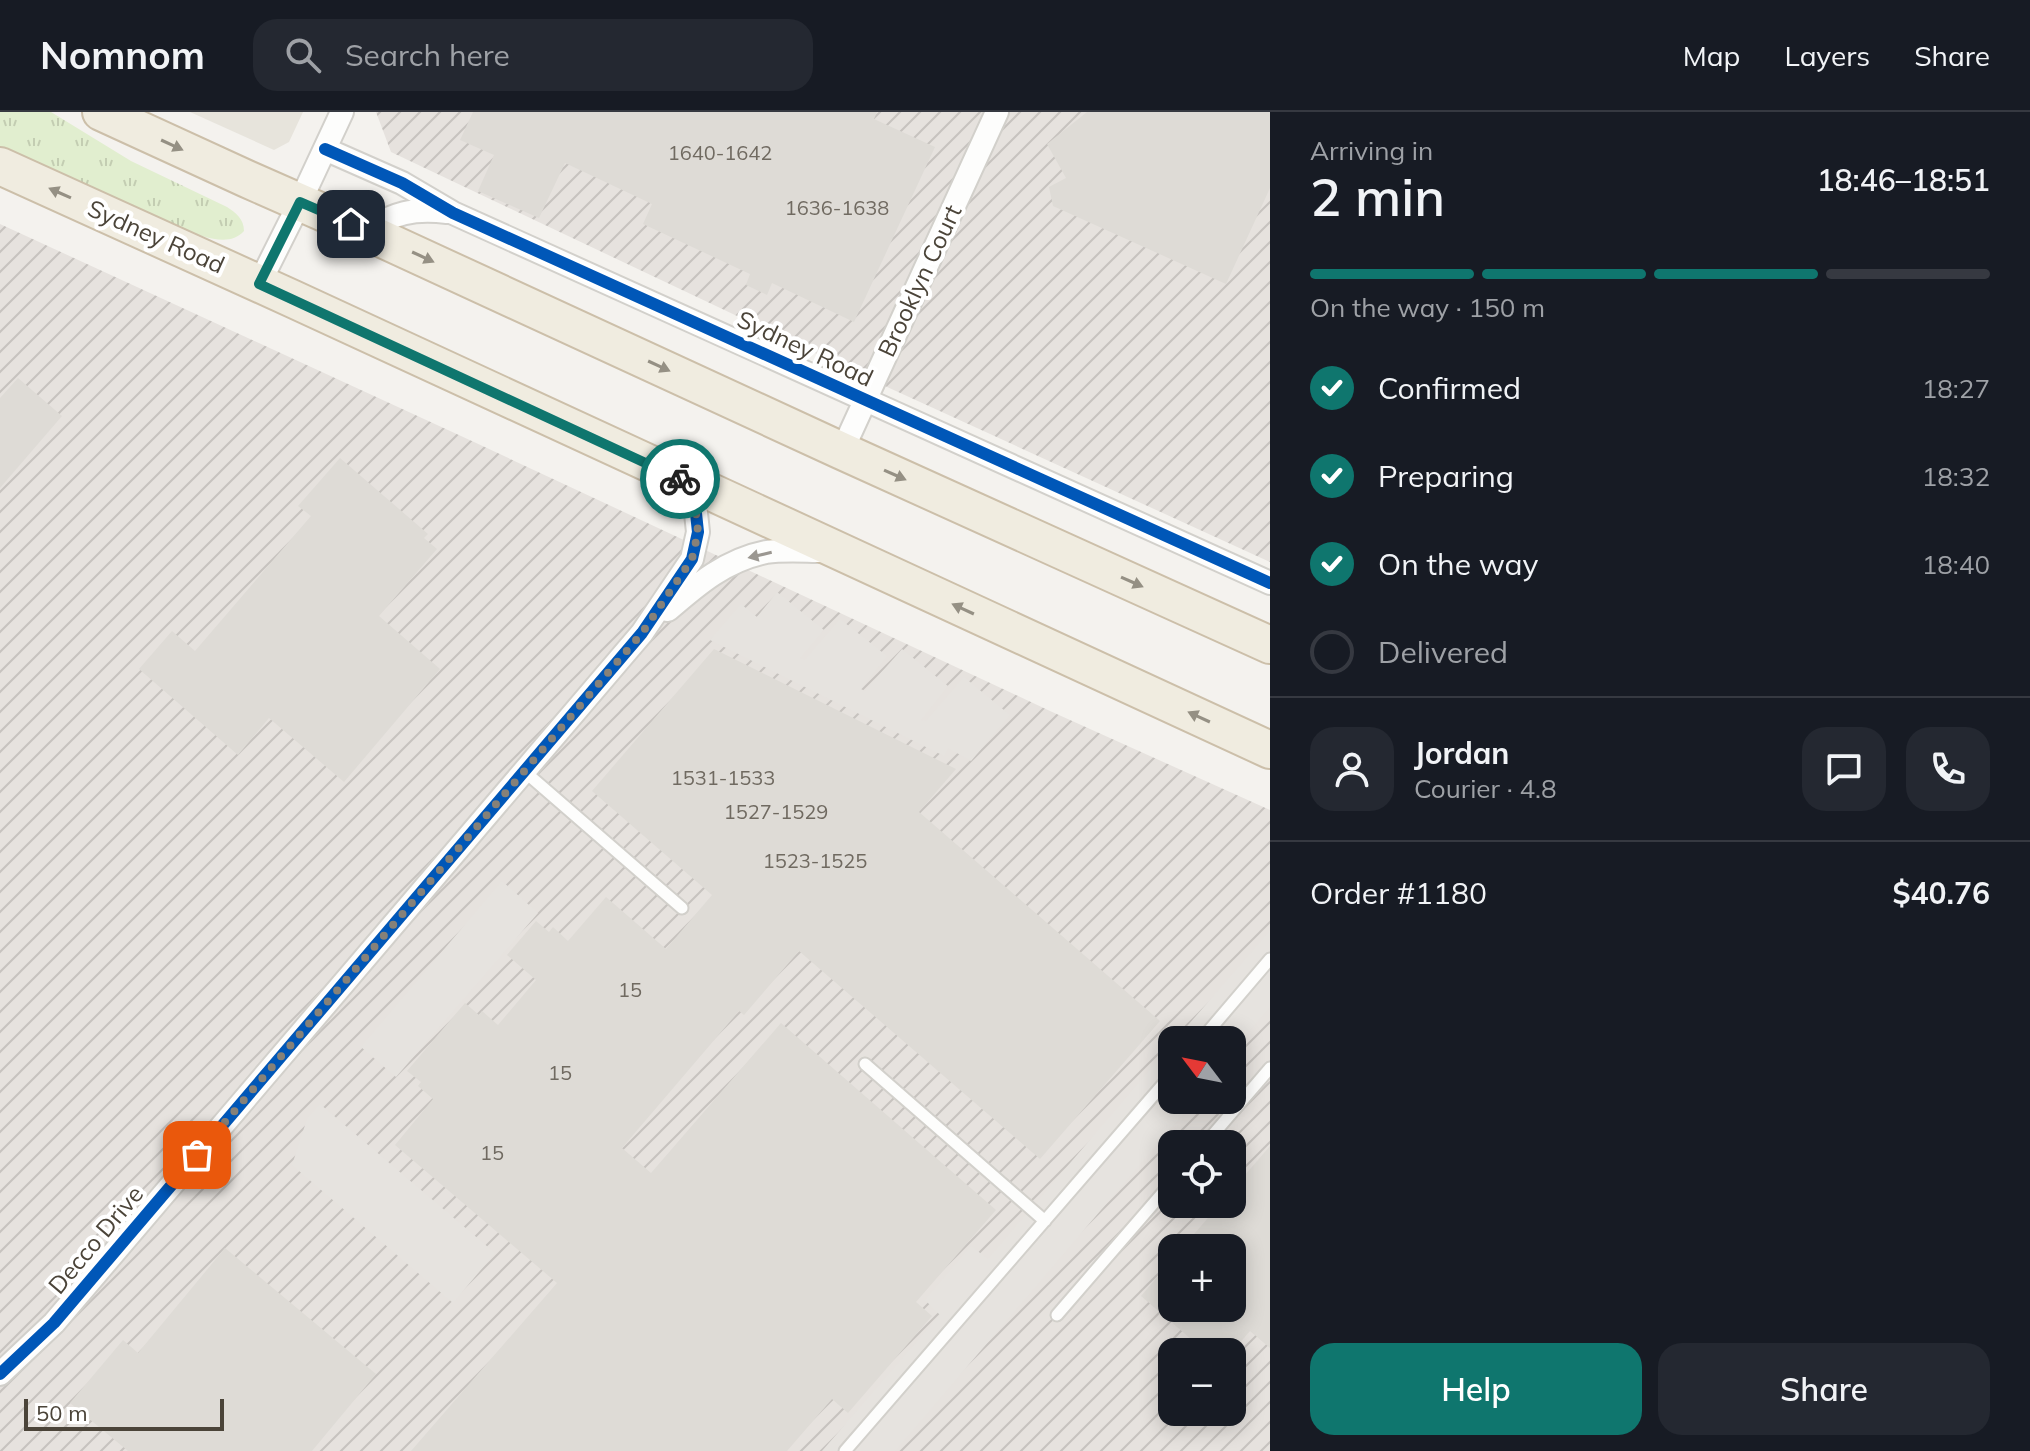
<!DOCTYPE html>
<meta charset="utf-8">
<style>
body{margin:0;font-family:Mulish,sans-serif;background:#242831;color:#f1f3f6;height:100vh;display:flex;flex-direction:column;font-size:30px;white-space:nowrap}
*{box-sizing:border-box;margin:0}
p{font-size:26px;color:#9ea1a6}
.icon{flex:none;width:44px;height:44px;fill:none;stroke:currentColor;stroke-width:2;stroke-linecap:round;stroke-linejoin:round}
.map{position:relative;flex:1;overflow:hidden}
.sheet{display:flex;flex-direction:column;background:#171b24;width:760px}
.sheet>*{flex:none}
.needle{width:52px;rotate:302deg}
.buttons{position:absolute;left:1158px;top:914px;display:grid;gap:16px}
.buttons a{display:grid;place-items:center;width:88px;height:88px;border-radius:16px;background:#171b24;box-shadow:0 4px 20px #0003;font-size:40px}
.scale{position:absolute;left:24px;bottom:20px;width:200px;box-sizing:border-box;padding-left:8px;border:4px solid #4b4439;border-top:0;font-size:22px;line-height:28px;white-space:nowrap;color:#4b4439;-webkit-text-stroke:6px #fff;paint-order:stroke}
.pin{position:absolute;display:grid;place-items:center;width:68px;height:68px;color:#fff;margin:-34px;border-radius:16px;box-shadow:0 4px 12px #0006}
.courier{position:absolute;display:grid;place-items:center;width:80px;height:80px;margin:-40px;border:6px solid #0f766e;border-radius:50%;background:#fff;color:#222;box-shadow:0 2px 10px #0007}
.summary em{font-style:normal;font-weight:600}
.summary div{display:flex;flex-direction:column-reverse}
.summary{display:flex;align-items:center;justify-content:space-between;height:136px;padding:0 40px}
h1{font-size:52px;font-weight:600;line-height:60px}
.bar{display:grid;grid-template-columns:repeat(4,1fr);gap:12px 8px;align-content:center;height:96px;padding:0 40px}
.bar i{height:10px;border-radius:6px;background:#363941}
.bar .current{background:#0f766e}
.bar p{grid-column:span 4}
.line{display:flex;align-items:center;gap:20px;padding:0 40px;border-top:2px solid #363941}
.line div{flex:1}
.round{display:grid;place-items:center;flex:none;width:84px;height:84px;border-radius:24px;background:#242831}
ol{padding:0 40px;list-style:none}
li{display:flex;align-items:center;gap:24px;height:88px}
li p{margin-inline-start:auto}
li .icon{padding:8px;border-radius:50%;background:#0f766e;color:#fff;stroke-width:4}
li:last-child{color:#9ea1a6}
li i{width:44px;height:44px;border:4px solid #363941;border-radius:50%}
.action{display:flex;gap:16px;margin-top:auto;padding:16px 40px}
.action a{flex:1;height:92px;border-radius:24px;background:#0f766e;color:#fff;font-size:32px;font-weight:600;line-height:92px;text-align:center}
.action a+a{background:#242831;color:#f1f3f6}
header{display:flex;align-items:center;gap:48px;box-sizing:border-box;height:112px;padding:0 40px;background:#171b24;border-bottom:2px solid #363941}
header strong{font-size:38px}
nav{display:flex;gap:44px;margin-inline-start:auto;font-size:28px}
.search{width:560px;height:72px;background:#242831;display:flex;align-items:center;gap:20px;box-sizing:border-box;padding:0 28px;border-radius:24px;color:#9ea1a6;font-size:30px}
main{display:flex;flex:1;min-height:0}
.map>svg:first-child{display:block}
.residential{fill:#e7e4dc}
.industrial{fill:url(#industrial-furrows);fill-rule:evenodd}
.grass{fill:url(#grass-tufts)}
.parking{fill:#e6e3df}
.building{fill:#dedbd6}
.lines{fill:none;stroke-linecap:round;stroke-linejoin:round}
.service-casing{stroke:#d2d0cb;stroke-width:15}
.minor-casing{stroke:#d2d0cb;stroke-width:26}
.trunk-casing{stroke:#ccbfa9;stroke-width:40}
.service{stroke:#fdfdfc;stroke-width:11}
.minor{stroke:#fdfdfc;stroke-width:22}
.trunk{stroke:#f0ece0;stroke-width:36}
.cycleway-casing{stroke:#fff;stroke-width:17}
.cycleway{stroke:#0057b8;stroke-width:12}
.oneway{fill:#959084}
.oneway2{fill:#9b9791}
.done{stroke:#868178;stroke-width:8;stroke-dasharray:0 14.4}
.route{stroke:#0f766e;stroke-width:10}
.labels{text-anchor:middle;stroke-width:8;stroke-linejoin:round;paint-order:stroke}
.number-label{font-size:20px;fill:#706a61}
.street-label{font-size:24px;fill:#4b4439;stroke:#fff}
</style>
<header>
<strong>Nomnom</strong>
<div class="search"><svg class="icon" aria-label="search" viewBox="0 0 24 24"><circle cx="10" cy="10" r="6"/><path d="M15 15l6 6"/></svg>Search here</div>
<nav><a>Map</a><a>Layers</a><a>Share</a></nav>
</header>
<main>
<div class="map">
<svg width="1270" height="1339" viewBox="0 0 1270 1339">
<defs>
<pattern id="industrial-furrows" width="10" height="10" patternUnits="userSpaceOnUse" patternTransform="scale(2)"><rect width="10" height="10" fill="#e6e2de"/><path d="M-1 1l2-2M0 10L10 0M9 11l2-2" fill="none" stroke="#c7c3bf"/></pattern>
<pattern id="grass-tufts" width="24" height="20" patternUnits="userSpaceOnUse" patternTransform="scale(2)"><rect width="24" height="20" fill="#e1eecf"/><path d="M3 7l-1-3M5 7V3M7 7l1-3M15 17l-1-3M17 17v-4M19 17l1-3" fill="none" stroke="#c3cdb2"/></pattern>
</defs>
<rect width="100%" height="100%" fill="#f4f2ee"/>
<path class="residential" d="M190,0h113l-14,30 -15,8z"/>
<path class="industrial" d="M376,0h894v450l-396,-181 -483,-229z
M0,112l474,218 576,269 220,99v641h-1270zM1172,928h60v60h-60zM1172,1032h60v60h-60zM1172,1136h60v60h-60zM1172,1240h60v60h-60z"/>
<path class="grass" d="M0,0h51l80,49 96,46c9,6 17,12 17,24 -15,17 -41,5 -60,-1l-184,-84z"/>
<path class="parking" d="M777,480l47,38 -24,28 5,2 35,-41 47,37 -26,33 4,2 37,-42 46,37 -27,34 5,1 38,-44 46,38 -39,46 -23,-13 -4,8 -234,-116 31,-36 16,13z
M502,769l36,32 -142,164 -35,-30z
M1270,819v76l-38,44v-11h-57z
M1172,932v56h23l-300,351h-73l118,-136 -15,-15 46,-54 17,13z
M320,992l175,149 -42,50 -161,-138 15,-46z"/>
<path class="building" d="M473,0h404l-3,7 61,28 -81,175 -82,-39 -5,12 -21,-10 4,-11 -107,-50 9,-20 -87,-41 -26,55 -61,-27 16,-36 -34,-15z
M1087,0h183v76l-44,96 -173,-78 -4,-19 17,-9 -19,-34z
M18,266l44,38 -62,72v-90z
M340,346l88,76 -4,4 13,11 -58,67 61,53 -96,113 -75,-64 -31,37 -99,-86 33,-38 23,20 116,-135 -13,-10z
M714,537l242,120 -37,43 241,209 -120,138 -241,-208 -55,64 -5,-4 -117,137 29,25 130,-150 215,187 -80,92 16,14 -84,97 -16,-14 -45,52h-376l146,-168 -162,-138 38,-46 -15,-13 3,-4 -14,-11 58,-68 14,12 3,-4 16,14 38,-45 -29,-25 29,-34 13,11 4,-5 15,14 38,-44 60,52 46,-54 -120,-104z
M1270,1034v202l-20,-17 -18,21h-26l-65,-56 31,-36v48h60v-60h-50l38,-44h12v-14z
M225,1136l151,126 -64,77h-184l-58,-48 53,-63 15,13z"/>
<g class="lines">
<g class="service-casing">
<path id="service" d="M524,659l158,137
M1201,928l69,-81
M865,952l180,157
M1205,1032l65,-76
M1057,1203l115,-133
M845,1339l327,-377"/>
</g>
<g class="minor-casing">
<path id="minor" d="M325,37l77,34 51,30 817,370
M365,119c29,-18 48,-23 82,-19
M259,172l41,-82 42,-90
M842,339l155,-339
M668,498c30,-26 58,-50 98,-58 18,-3 39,-1 58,-1
M0,1262l54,-51 588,-690 50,-74 6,-27 -5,-47"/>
</g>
<g class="trunk-casing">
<path id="trunk" d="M101,0l146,67 118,52 477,220 428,194
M0,54l293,133 977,451"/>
</g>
<use href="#service" class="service"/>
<use href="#minor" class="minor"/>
<use href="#trunk" class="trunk"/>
<g class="cycleway-casing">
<path id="cycleway" d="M325,37l77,34 51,30 817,370
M0,1262l54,-51 588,-690 50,-74 6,-27 -5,-47"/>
</g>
<use href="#cycleway" class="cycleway"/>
</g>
<defs><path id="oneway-solid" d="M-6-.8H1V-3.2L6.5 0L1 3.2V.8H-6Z" transform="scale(2)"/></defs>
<g class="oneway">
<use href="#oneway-solid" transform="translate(172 33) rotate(25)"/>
<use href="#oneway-solid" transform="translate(60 81) rotate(-156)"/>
<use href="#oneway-solid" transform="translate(423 145) rotate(25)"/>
<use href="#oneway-solid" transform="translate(659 254) rotate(25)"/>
<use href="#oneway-solid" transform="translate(895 363) rotate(24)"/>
<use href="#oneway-solid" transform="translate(1132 470) rotate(24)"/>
<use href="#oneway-solid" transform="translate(963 497) rotate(-155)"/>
<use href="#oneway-solid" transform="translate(1199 605) rotate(-155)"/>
</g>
<use class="oneway2" href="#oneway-solid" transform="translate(760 443) rotate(167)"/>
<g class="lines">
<path class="done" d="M197,1043l445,-522 50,-74 6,-27 -5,-47 -13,-6"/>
<path class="route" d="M351,112l-51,-22 -41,82 421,195"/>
</g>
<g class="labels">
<g class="number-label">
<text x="720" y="48">1640-1642</text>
<text x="837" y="103">1636-1638</text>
<text x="723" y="673">1531-1533</text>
<text x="776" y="707">1527-1529</text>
<text x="815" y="756">1523-1525</text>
<text x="630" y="885">15</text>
<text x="560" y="968">15</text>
<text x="492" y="1048">15</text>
</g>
<g class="street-label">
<text transform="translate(156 125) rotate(24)" y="8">Sydney Road</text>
<text transform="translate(920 169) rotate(-65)" y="8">Brooklyn Court</text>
<text transform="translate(805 237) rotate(25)" y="8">Sydney Road</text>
<text transform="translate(96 1128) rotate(-50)" y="8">Decco Drive</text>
</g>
</g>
</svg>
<div class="buttons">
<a><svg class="needle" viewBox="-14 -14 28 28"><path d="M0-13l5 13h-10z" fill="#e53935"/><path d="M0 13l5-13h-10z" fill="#9ea1a6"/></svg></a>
<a><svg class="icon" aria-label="locate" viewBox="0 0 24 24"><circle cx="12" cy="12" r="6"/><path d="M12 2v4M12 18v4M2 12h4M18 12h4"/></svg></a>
<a>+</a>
<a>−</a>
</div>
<div class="scale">50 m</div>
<div class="pin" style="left:197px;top:1043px;background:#ea580c"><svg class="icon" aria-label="bag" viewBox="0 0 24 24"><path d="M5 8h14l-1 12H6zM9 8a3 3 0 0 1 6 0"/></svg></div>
<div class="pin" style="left:351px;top:112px;background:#1f2937"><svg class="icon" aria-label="home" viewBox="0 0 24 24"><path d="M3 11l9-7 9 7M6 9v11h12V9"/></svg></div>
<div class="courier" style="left:680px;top:367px"><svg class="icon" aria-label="bike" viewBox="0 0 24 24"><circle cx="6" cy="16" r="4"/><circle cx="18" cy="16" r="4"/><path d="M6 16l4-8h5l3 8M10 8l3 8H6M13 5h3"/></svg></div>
</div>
<section class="sheet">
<div class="summary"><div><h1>2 min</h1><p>Arriving in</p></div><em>18:46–18:51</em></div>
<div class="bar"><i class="current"></i><i class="current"></i><i class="current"></i><i></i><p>On the way · 150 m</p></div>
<ol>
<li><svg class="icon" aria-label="check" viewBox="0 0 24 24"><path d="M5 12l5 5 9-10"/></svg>Confirmed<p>18:27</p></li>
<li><svg class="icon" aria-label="check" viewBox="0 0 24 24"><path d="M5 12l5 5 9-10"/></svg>Preparing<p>18:32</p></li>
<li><svg class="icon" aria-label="check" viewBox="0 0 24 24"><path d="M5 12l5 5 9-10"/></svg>On the way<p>18:40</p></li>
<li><i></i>Delivered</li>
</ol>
<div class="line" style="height:144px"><a class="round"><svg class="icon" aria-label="person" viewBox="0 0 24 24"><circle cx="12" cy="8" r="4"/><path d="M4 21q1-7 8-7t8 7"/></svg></a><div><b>Jordan</b><p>Courier · 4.8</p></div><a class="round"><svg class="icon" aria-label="chat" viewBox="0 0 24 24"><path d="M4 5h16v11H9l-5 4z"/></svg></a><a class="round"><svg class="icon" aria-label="phone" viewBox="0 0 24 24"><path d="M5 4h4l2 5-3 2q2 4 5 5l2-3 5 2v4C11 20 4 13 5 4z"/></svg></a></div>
<div class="line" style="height:104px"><div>Order #1180</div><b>$40.76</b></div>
<div class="action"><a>Help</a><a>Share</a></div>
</section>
</main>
